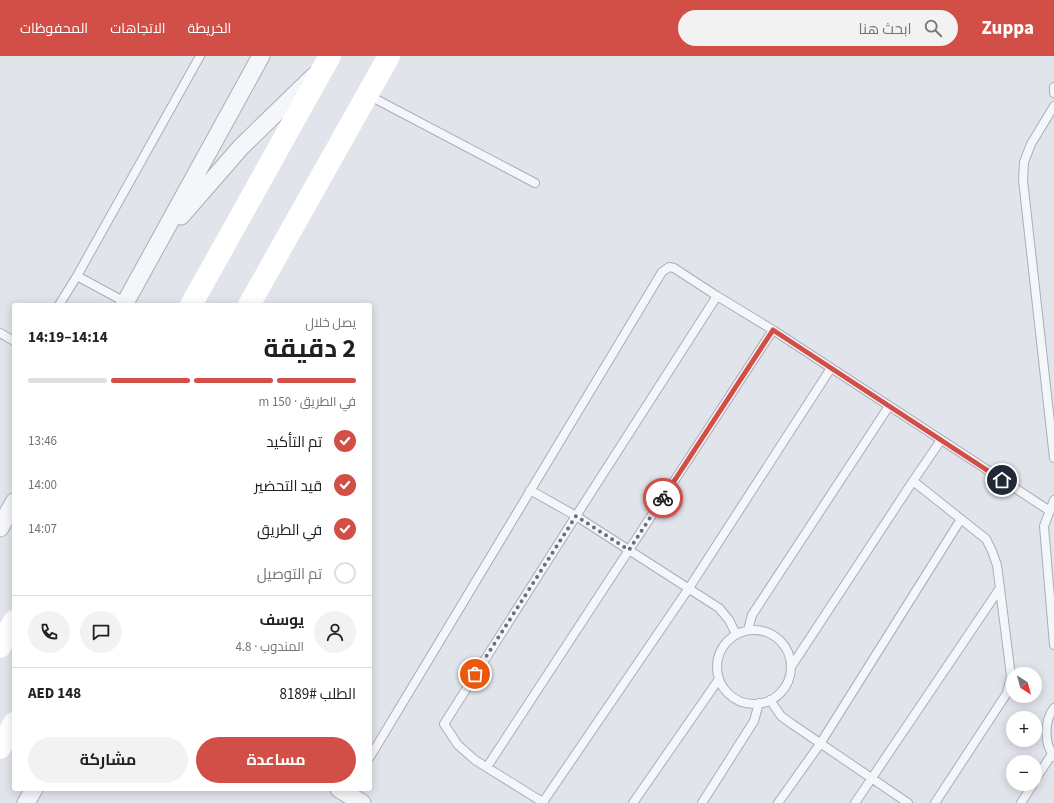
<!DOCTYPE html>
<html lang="ar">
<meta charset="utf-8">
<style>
body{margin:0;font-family:"Source Sans 3",Cairo,sans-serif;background:#f2f2f2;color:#202124;direction:rtl;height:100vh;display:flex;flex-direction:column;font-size:15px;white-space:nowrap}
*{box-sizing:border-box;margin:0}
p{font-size:13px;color:#757577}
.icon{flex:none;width:22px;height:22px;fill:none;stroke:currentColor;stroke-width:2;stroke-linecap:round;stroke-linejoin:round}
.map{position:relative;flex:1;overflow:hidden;direction:ltr}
.side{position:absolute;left:12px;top:247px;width:360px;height:488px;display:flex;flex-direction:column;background:#fff;border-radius:4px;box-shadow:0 2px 10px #0003;direction:rtl}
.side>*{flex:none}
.needle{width:26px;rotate:144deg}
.tools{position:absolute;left:1006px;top:611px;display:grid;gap:8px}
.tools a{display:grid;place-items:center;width:36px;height:36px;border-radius:50%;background:#fff;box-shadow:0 2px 10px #0003;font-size:20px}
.pin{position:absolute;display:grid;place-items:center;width:34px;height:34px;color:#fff;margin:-17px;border:2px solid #fff;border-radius:50%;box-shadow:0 1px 4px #0007}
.courier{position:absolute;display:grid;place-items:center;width:40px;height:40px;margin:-20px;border:3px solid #d14f46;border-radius:50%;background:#fff;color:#222;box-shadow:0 1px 5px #0007}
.headline em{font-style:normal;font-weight:700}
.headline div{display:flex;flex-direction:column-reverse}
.headline{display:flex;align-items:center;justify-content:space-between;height:68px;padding:0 16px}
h1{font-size:26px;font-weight:700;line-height:30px}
.bar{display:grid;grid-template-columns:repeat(4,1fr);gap:6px 4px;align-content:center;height:48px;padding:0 16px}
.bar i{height:5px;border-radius:3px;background:#e0e0e0}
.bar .current{background:#d14f46}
.bar p{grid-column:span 4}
.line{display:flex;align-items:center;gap:10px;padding:0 16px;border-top:1px solid #e0e0e0}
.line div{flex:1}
.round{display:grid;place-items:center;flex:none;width:42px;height:42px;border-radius:21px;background:#f2f2f2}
ol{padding:0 16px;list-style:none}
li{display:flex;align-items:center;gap:12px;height:44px}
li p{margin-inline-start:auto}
li .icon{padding:4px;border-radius:50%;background:#d14f46;color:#fff;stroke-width:4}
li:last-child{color:#757577}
li i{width:22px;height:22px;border:2px solid #e0e0e0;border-radius:50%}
.primary-button{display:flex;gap:8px;margin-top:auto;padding:8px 16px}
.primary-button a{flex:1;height:46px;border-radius:24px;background:#d14f46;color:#fff;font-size:16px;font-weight:700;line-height:46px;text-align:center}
.primary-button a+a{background:#f2f2f2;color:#202124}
header{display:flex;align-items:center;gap:24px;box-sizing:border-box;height:56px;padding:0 20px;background:#d14f46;color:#fff}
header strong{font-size:19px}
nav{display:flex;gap:22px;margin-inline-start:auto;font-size:14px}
.search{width:280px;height:36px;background:#f2f2f2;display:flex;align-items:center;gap:10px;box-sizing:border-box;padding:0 14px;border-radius:22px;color:#757577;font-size:15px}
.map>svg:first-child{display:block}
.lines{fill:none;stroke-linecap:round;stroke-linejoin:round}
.lane-casing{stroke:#abadb9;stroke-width:10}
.street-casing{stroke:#abadb9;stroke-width:19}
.lane{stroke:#f5f6f9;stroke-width:8}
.street{stroke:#f5f6f9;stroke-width:17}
.secondary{stroke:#fff;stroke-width:22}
.done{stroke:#6a6e7e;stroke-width:4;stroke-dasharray:0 7.2}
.route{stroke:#d14f46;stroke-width:5}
</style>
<header>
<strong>Zuppa</strong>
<div class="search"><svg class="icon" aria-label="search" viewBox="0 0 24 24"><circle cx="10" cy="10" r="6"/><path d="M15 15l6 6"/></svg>ابحث هنا</div>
<nav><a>الخريطة</a><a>الاتجاهات</a><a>المحفوظات</a></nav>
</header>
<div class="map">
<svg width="1054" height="747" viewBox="0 0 1054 747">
<rect width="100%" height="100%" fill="#e2e4eb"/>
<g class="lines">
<g class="lane-casing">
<path id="lane" d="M1054,31v6
M368,39l167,88
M1054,50l-23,38 -7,18 -1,18 31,278
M125,246l-48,-26 123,-220
M59,249l18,-29
M0,277l14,8
M913,425l28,-41
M530,434l46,26 141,-220 56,34 277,181
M1054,444l-10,26 10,119
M748,574l4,-15 137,-209
M717 611a37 37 0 1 1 74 0a37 37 0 1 1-74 0Z
M791,611l122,-186 73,58 6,12 5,14 14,111 -4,17 -72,110
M770,644l11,16 11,8 116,79
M1054,652c-10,13 -10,35 0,49
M370,701l292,-485 7,-5 5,1 43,28
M487,711l286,-437
M1035,724l17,-26
M543,746l146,-214 142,-220
M544,747l-69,-43 -17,-15 -14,-21 132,-208 143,92 10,12 7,14
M633,747l86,-124
M702,747l52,-82 5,-18
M778,747l42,-59 141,-225
M855,747l145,-215
M1021,747l12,-19"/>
</g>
<g class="street-casing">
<path id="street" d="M181,160l60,-69 73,-71
M124,249l137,-249
M0,472l14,-26
M339,733l23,14
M26,747l8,-14"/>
</g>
<use href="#lane" class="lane"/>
<use href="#street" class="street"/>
<path class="secondary" d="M191,249l139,-249
M249,249l140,-249
M0,591l14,-26
M0,692l14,-25"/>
</g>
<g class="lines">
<path class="done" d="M475,618l101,-158 53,34 34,-52"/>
<path class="route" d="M663,442l110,-168 229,150"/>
</g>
</svg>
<div class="tools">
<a><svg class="needle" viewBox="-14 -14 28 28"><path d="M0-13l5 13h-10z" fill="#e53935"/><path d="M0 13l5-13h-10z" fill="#757577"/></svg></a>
<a>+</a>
<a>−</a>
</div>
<div class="pin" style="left:475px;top:618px;background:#ea580c"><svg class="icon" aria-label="bag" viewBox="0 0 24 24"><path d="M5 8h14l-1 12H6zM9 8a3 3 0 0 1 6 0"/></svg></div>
<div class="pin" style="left:1002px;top:424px;background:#1f2937"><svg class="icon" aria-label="home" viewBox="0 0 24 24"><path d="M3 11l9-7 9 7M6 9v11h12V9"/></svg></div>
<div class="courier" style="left:663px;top:442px"><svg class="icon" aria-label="bike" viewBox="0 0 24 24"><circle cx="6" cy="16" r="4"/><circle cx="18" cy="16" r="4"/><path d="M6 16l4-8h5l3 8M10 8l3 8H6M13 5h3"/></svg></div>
<section class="side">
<div class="headline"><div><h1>2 دقيقة</h1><p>يصل خلال</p></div><em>14:14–14:19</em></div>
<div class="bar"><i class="current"></i><i class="current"></i><i class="current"></i><i></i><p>في الطريق · 150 m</p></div>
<ol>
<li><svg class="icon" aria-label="check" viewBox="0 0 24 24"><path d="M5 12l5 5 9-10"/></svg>تم التأكيد<p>13:46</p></li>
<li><svg class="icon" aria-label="check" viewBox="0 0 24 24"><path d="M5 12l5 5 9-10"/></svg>قيد التحضير<p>14:00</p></li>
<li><svg class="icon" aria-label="check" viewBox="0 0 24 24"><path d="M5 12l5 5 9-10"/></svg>في الطريق<p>14:07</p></li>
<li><i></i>تم التوصيل</li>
</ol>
<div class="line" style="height:72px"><a class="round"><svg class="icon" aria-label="person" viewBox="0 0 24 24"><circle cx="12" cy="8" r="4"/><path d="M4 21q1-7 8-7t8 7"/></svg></a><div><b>يوسف</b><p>المندوب · 4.8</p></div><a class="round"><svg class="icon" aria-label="chat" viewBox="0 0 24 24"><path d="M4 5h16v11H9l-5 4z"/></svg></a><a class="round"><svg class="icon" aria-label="phone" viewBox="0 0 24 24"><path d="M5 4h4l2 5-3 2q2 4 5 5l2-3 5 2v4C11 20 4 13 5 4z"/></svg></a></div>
<div class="line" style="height:52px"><div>الطلب #8189</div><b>AED 148</b></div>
<div class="primary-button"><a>مساعدة</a><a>مشاركة</a></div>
</section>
</div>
